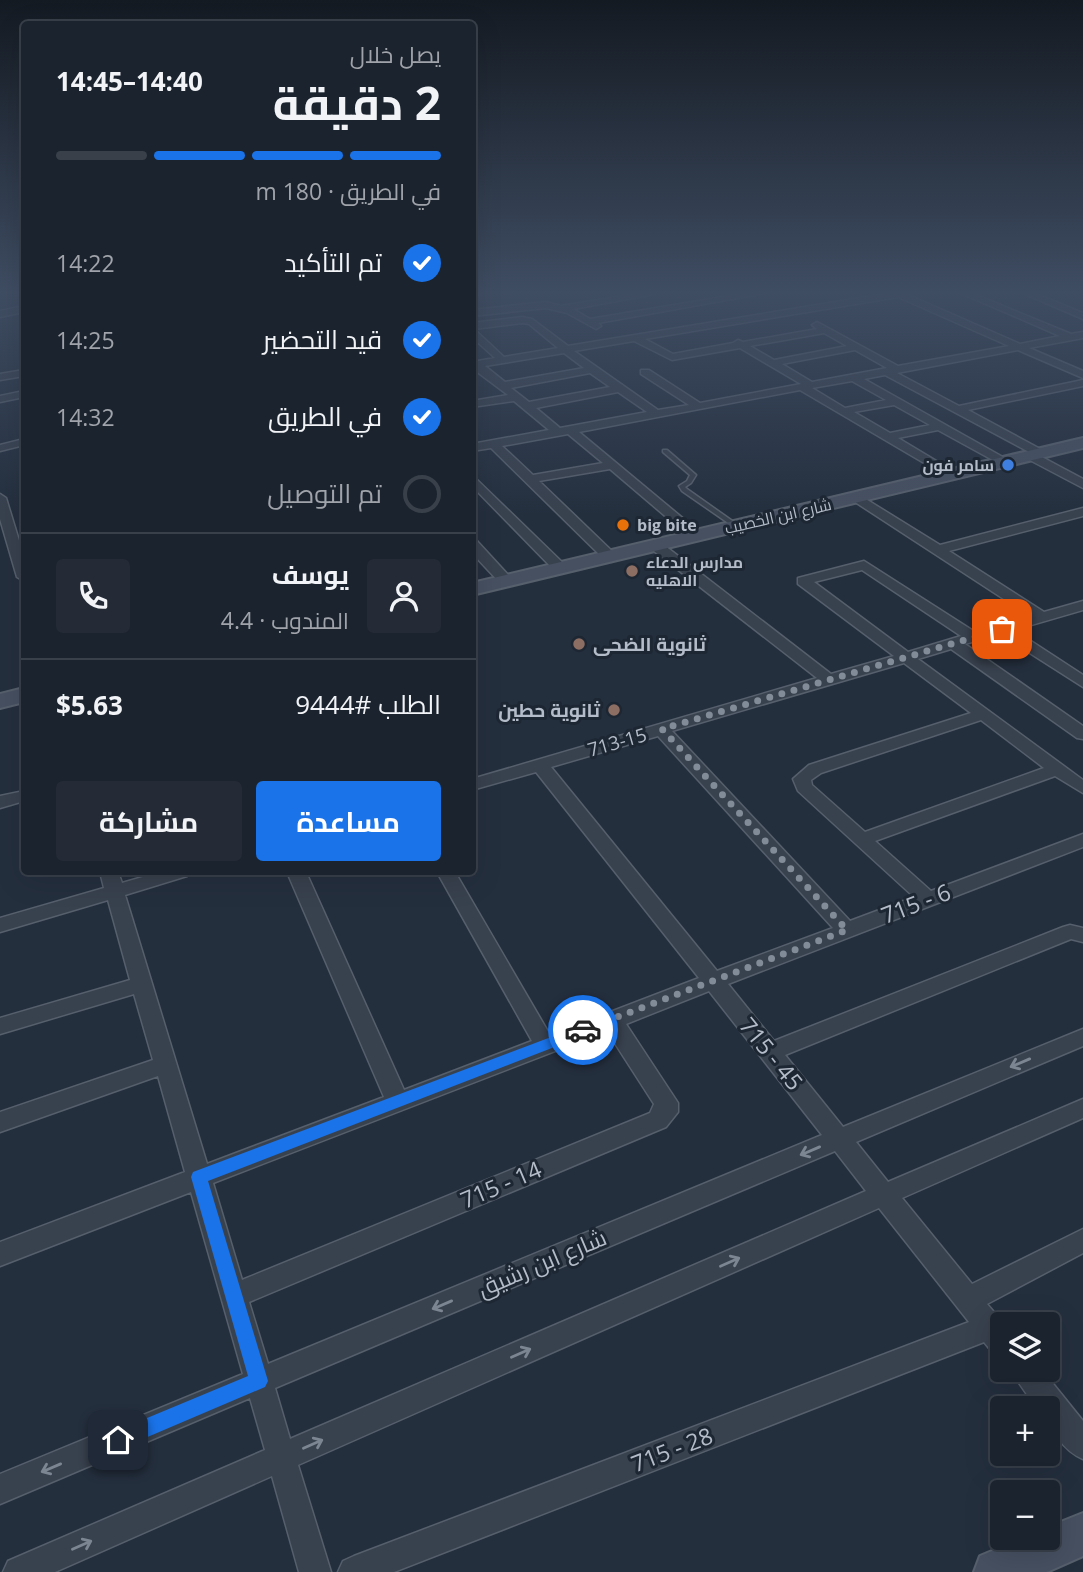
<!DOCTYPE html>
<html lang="ar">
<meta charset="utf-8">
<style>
body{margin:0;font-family:"Open Sans",Cairo,sans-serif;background:#242b36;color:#f1f3f6;direction:rtl;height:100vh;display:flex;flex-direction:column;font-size:26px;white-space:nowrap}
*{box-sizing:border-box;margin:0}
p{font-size:23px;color:#a0a4aa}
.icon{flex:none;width:38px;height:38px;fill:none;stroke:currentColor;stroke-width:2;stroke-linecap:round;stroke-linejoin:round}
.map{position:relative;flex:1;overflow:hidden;direction:ltr}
.side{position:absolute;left:21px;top:21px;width:455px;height:854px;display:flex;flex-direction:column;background:#1b232e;border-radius:7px;box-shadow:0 7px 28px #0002,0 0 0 2px #39404a;direction:rtl}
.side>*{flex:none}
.tools{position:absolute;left:990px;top:1312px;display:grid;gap:14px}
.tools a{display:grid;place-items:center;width:70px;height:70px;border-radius:7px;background:#1b232e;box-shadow:0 7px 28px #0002,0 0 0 2px #39404a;font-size:35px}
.pin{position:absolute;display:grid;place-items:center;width:60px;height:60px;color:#fff;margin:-30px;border-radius:14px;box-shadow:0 4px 10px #0006}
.courier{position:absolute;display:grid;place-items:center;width:70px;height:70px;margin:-35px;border:5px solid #1a73e8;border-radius:50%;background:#fff;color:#222;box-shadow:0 2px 9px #0007}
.summary em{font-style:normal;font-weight:700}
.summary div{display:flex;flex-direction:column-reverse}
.summary{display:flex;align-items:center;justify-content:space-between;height:119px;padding:0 35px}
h1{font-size:46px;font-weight:700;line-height:52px}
.bar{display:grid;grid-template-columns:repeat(4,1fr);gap:10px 7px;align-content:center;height:84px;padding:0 35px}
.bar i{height:9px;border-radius:5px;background:#39404a}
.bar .on{background:#1a73e8}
.bar p{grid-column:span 4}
.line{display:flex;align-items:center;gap:18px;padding:0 35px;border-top:2px solid #39404a}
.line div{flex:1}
.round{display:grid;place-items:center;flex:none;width:74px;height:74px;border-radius:7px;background:#242b36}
ol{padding:0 35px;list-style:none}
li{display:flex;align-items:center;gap:21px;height:77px}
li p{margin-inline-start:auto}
li .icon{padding:7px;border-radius:50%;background:#1a73e8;color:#fff;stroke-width:4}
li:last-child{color:#a0a4aa}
li i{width:38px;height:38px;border:4px solid #39404a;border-radius:50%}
.button{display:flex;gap:14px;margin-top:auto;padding:14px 35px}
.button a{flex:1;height:80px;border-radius:7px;background:#1a73e8;color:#fff;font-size:28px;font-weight:700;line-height:80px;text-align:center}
.button a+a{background:#242b36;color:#f1f3f6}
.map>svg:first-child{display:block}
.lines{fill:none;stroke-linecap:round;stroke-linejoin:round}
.lane-casing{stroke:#565f6c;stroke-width:3}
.street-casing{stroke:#565f6c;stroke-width:3}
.secondary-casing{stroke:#565f6c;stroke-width:4}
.lane{fill:#38414e;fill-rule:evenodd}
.street{fill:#38414e;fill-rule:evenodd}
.secondary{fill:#465061;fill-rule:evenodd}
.oneway{stroke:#7c8592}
.route{fill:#1a73e8}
.done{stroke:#828b98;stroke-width:7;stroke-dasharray:0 12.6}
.shop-dot{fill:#3f7fe0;stroke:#1d2633;stroke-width:2.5}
.food-dot{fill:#e8710a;stroke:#1d2633;stroke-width:2.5}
.education-dot{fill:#8d6e63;stroke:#1d2633;stroke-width:2.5}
.labels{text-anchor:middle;stroke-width:6;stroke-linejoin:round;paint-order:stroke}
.far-poi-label{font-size:16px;font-weight:bold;fill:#b4bcc9;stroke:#1d2633;text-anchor:start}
.far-street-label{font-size:16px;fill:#b4bcc9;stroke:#1d2633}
.poi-label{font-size:19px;font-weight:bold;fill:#b4bcc9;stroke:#1d2633;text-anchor:start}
.street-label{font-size:19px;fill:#b4bcc9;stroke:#1d2633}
.near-street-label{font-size:23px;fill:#b4bcc9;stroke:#1d2633}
</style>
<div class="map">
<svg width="1083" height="1572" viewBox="0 0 1083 1572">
<rect width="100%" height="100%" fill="#242f3e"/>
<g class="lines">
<g class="lane-casing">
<path id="lane" d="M663,450h4l29,25 -5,8 -6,4 2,2 51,36v2h-4l-52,-36 -3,-5 8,-5 3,-6 -27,-23z"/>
</g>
<g class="street-casing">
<path id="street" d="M472,294h7l-7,3z
M635,294h20l-82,15 17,10 150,-25h20l-162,29 3,3 -5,3 -29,-16 -21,-5 -74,8v-6l74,-8 15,4z
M884,294h22l114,50 40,-8 -97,-42h11l97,40 12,-2v6l-54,10 54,23v7l-65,-28 -121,23 62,33 124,-26v6l-115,24 76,41v4l-4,1 43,23v9l-57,-30v-4l5,-1 -146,-78 -21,4 144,81v4h-8l-62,-34 -40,8 60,36 -10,3 -148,-87 -221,42 124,103 -2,3h-10l-81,-69 -71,12 75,72v6h-10l-113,-111 -19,3v-7l77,-14 -35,-29 -42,6v-6l36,-6 -36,-27v-6l23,-4 -23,-21v-14l50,-6 10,2 36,27zM898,297l111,49 -111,20 -81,-44 -5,3 5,4 -74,13 -5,-2 -5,3 -60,11 -28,-15zM522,323l7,1 29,24 -54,9 -30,-28zM824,333l23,13 -73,14 -24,-14zM634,341l38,19 68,-12 61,36 -101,19 -51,-33h-8v4l48,31 -31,5 -84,-59zM855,350l32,18 -75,14 -30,-18zM564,353l20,15 -79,14 -20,-16zM590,373l20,14 -81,15 -18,-14zM852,381l34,19 -41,8 -33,-20zM618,392l29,20 -87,16 -24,-20zM894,405l36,20 -40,8 -36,-21zM568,434l35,29 -70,12 -31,-29z
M1025,294h12l46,19v6z
M24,306v6l-24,5v-6z
M24,370v6l-24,4v-6z
M24,391v6l-24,5v-6z
M24,439v6l-24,6v-6z
M472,475l93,90v6h-10l-83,-85z
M856,493l84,52 143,-37v8l-134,35 95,61 39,-11v9l-69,20 69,45v12l-83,-53 -35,10 118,82v13l-6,-1 -126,-89 -33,10 165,121v13l-28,-17 -180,65 56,50 152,-57v13l-355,137 46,57 289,-114 7,-2 13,3v14l-12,-3 -286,116 58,72 240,-98v17l-227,96 32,40 195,-83v19l-181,80 70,86 111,-55v24l-96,51 18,21 -2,32 -10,-4 -9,-11 -590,230h-56l5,-11 11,-5 615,-234 -90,-114 -581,257 33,107h-32l-27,-96 -217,96h-52l5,-11 257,-111 -15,-52 -250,106v-30l243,-100 -52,-182 -191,74v-24l185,-70 -27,-96 -158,56v-20l153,-52 -19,-66 -134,40v-16l130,-38 -22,-80 -108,32v-14l104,-30 -4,-16h18l4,11 38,-11h29l-2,4 -62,19 82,269 177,-67 -97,-225h19l98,218 128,-49 -95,-169h18l95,163 149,-57 -163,-206 -64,18v-11l345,-101 -167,-130v-6h10l171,132 63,-18 -96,-72v-6l66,-17 111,71 55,-16 -178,-116 -2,-3zM862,570l99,66 -53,16 -94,-70zM904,663l67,50 -162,52 -16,14 5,12 116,106 -64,24 -178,-190zM981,720l63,48 -179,64 -53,-47 -1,-5 10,-7zM658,736l175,192 -116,43 -166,-204zM709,991l113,144 -554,229 -19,-62 417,-175 12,-15v-9l-52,-79zM607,1031l47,73 -4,9 -408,167 -29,-97zM835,1151l31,40 -576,248 -15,-51z
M0,494l6,4 18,59v24l-7,-4 -17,-58z
M472,540l5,1 34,37v6h-10l-29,-31z
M24,791v10l-24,7v-12z
M1010,1370h32l41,51v38c-19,-8 -35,-30 -35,-50h-11z"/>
</g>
<g class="secondary-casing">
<path id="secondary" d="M1083,438v10l-611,147v-12z
M24,688v14l-24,6v-14z
M1083,1513v43l-36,16h-73l6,-16 43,-18h25v-11z"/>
</g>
<use href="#lane" class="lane"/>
<use href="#street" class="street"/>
<use href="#secondary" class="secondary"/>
</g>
<defs><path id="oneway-shaft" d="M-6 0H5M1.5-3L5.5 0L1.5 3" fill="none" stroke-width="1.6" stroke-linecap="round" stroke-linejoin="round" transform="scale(1.75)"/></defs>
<g class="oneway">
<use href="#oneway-shaft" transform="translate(1020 1063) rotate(157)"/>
<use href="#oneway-shaft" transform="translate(810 1151) rotate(157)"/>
<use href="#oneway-shaft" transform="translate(730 1262) rotate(-24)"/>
<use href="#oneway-shaft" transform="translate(442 1305) rotate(157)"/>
<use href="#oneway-shaft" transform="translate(521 1353) rotate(-24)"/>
<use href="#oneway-shaft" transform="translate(313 1444) rotate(-24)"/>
<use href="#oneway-shaft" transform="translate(51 1468) rotate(157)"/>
<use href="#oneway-shaft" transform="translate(82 1545) rotate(-24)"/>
</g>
<linearGradient id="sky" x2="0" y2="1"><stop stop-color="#141a22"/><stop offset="0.57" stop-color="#3f4d63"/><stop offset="1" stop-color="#3f4d63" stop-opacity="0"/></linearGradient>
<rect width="1083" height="514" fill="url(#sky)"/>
<path class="route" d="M583,1025l7,5 -2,4 -380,147 60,200 -3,6 -141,60 -6,2 -7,-2 -3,-7 3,-7 137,-57 -57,-199 2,-5z"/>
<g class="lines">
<path class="done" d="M583,1030l264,-100 -185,-201 340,-100"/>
</g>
<circle class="shop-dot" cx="1008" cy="465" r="7"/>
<circle class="food-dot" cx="623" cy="525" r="7"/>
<g class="education-dot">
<circle cx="632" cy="571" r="7"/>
<circle cx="579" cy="644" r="7"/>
<circle cx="614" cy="710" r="7"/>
</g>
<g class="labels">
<g class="far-poi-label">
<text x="994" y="471" text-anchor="end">سامر فون</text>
<text x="637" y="531">big bite</text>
<text x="646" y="568">مدارس الدعاء<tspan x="646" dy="18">الاهليه</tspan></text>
</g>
<g class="far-street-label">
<text transform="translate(778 516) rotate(-13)" y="6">شارع ابن الخصيب</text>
</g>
<g class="poi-label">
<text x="593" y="651">ثانوية الضحى</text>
<text x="600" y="717" text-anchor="end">ثانوية حطين</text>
</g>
<g class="street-label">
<text transform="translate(617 742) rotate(-16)" y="7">713-15</text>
</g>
<g class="near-street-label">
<text transform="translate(916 904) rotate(-21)" y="8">715 - 6</text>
<text transform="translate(771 1054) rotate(51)" y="8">715 - 45</text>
<text transform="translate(501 1185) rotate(-23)" y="8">715 - 14</text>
<text transform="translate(542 1263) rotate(-23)" y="8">شارع ابن رشيق</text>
<text transform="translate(672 1450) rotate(-21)" y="8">715 - 28</text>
</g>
</g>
</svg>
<div class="tools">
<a><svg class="icon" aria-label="layers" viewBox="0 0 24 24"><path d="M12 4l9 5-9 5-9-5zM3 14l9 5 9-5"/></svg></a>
<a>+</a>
<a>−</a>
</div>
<div class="pin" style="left:1002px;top:629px;background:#ea580c"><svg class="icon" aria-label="bag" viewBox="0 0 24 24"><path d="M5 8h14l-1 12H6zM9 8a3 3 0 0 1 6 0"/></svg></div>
<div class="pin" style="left:118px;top:1440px;background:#1f2937"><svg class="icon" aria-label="home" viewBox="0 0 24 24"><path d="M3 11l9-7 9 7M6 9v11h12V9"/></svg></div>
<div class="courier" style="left:583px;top:1030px"><svg class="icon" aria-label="car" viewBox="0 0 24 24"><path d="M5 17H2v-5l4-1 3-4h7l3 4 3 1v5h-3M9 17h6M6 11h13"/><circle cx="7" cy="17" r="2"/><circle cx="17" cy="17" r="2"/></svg></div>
<section class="side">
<div class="summary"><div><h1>2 دقيقة</h1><p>يصل خلال</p></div><em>14:40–14:45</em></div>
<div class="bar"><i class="on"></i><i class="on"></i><i class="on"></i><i></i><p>في الطريق · 180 m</p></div>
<ol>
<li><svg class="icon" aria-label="check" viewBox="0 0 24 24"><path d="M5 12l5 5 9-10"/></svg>تم التأكيد<p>14:22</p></li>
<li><svg class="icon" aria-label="check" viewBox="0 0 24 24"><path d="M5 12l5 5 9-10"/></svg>قيد التحضير<p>14:25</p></li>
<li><svg class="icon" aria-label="check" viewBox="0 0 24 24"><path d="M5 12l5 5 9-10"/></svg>في الطريق<p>14:32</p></li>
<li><i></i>تم التوصيل</li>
</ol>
<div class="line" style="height:126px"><a class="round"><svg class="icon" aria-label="person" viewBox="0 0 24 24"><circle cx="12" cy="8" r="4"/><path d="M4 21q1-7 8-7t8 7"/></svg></a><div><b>يوسف</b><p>المندوب · 4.4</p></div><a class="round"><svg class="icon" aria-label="phone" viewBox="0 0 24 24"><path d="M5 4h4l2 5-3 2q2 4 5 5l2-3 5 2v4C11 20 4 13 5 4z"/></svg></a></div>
<div class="line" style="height:91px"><div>الطلب #9444</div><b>$5.63</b></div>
<div class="button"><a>مساعدة</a><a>مشاركة</a></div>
</section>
</div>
